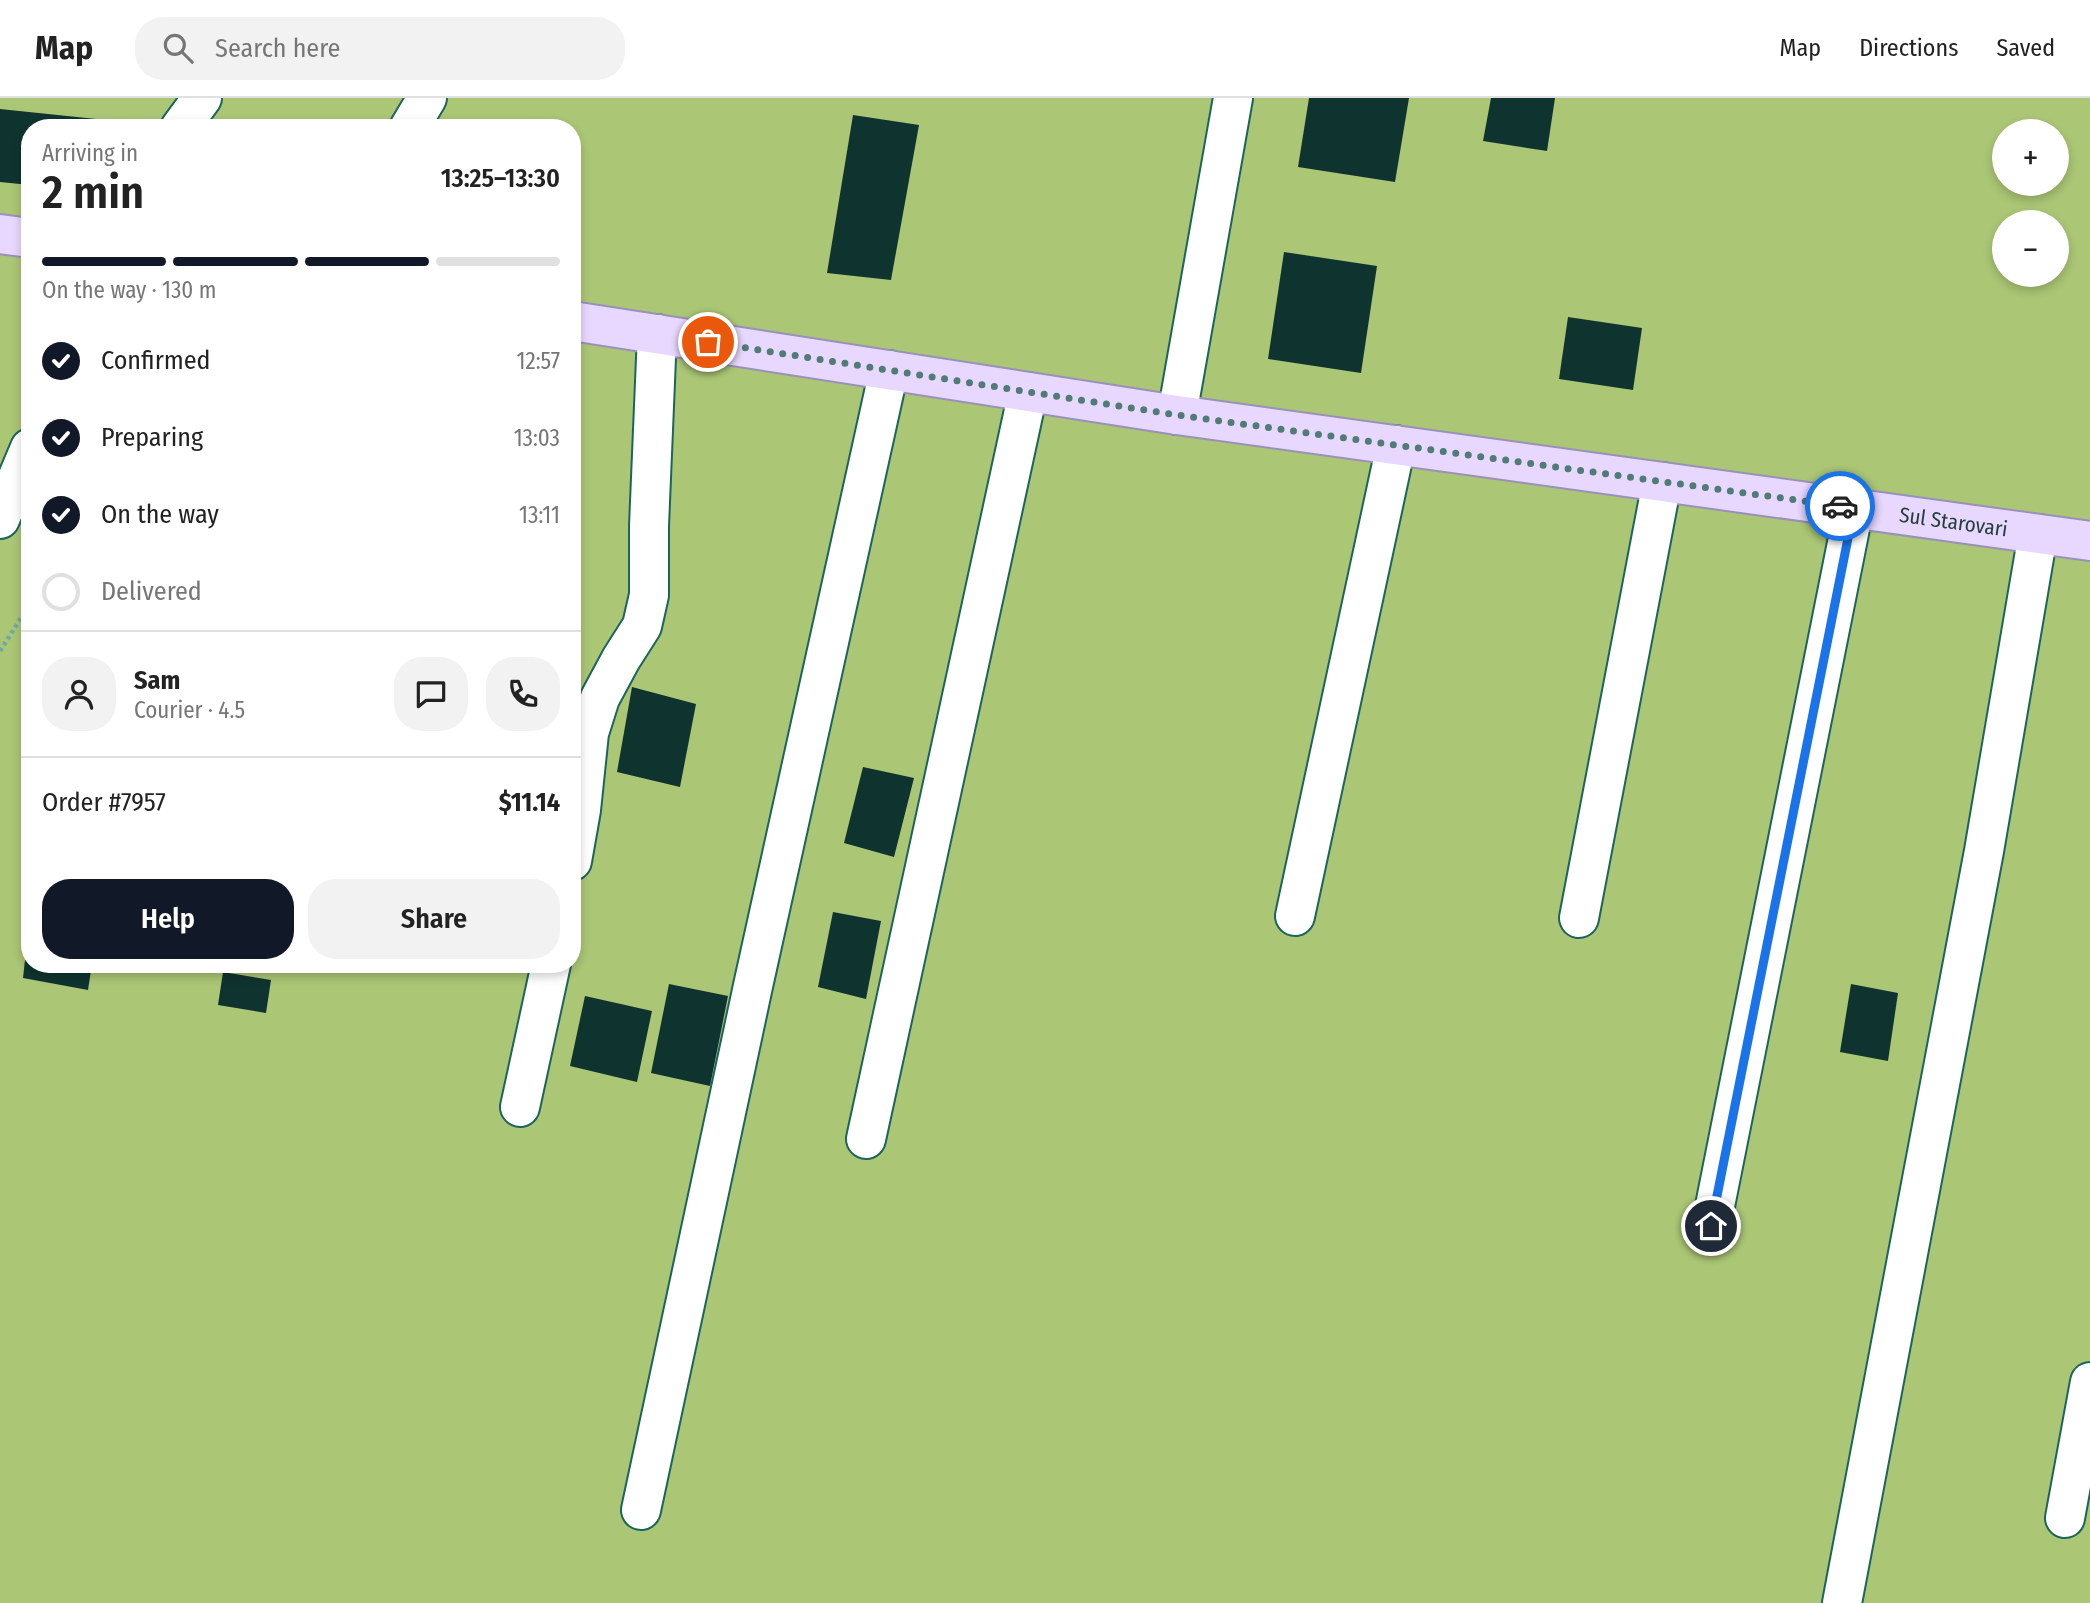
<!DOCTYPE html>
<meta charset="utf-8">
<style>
body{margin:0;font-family:"Fira Sans Condensed",sans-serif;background:#f2f2f2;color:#222;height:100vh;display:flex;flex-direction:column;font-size:26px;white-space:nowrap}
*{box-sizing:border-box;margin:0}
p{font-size:23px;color:#767676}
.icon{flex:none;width:38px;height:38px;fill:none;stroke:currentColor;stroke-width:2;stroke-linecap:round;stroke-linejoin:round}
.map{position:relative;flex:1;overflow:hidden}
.drawer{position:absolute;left:21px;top:21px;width:560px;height:854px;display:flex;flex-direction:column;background:#fff;border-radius:28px;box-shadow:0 4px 10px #0003}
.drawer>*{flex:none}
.tools{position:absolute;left:1992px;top:21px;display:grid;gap:14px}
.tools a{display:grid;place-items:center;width:77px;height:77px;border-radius:50%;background:#fff;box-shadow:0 4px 10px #0003;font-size:35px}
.pin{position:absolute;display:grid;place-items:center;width:60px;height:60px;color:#fff;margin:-30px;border:4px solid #fff;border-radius:50%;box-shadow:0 2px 7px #0007}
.courier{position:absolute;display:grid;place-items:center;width:70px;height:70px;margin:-35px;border:5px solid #1a73e8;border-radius:50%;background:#fff;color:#222;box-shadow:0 2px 9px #0007}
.head em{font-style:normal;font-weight:600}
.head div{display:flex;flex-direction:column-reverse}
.head{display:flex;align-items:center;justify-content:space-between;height:119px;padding:0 21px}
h1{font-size:46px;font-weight:600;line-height:52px}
.bar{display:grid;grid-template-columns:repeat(4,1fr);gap:10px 7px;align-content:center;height:84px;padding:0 21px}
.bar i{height:9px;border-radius:5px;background:#e0e0e0}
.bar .current{background:#111827}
.bar p{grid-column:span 4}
.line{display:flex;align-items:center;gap:18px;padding:0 21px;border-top:2px solid #e0e0e0}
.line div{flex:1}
.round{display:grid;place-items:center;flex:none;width:74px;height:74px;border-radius:28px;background:#f2f2f2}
ol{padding:0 21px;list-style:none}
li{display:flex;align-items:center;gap:21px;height:77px}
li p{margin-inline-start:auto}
li .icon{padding:7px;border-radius:50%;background:#111827;color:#fff;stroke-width:4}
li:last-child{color:#767676}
li i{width:38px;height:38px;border:4px solid #e0e0e0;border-radius:50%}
.cta{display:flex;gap:14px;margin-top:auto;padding:14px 21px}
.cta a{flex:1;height:80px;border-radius:28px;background:#111827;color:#fff;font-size:28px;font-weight:600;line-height:80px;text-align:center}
.cta a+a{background:#f2f2f2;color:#222}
header{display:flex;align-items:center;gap:42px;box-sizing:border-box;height:98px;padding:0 35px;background:#fff;border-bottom:2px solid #e0e0e0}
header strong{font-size:33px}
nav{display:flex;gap:38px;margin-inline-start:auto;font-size:24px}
.search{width:490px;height:63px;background:#f2f2f2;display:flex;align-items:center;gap:18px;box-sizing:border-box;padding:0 24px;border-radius:28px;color:#767676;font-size:26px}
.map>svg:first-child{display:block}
.green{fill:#abc675;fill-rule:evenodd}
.building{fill:#0f3430}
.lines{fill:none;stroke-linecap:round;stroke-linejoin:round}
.minor-casing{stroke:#1c655c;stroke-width:42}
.major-casing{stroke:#9991ba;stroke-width:42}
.path{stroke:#73a9a1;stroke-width:4.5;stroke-dasharray:3.5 3.5;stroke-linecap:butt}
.minor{stroke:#fff;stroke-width:38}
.major{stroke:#e8d7fe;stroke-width:38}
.done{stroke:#507c75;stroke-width:7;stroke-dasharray:0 12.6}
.route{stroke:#1a73e8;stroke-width:9}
.labels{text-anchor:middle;stroke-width:7;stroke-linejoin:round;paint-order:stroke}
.street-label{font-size:21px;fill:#23403c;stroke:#b2f8ed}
</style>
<header>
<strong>Map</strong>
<div class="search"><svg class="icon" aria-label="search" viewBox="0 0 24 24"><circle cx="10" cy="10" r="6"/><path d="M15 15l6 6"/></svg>Search here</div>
<nav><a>Map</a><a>Directions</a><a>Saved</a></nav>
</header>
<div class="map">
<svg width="2090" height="1505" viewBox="0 0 2090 1505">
<rect width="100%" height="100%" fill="#a5ebe0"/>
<path class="green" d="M0,0h2090v1505h-2090zM30,30h542v836h-542zM2004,33h52v53h-52zM2004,124h52v53h-52z"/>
<path class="building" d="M1309,0h100l-14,84 -97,-15z
M1491,0h64l-8,53 -64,-10z
M0,11l96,10 -1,9h-65v57l-30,-3z
M853,17l66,10 -28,155 -64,-7z
M1284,154l93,14 -16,107 -93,-14z
M1568,219l74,11 -9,62 -74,-11z
M632,589l64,17 -16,83 -63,-15z
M863,669l51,11 -20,79 -50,-14z
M833,814l48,9 -15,78 -48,-12z
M28,835h2v31h62l-4,26 -65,-12z
M223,874l48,8 -5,33 -48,-8z
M669,886l59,12 -18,90 -59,-13z
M1851,886l47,9 -10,68 -48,-9z
M585,898l67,15 -15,71 -67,-16z"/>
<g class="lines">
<g class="minor-casing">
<path id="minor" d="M180,30l22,-30
M409,30l18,-30
M1177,317l56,-317
M0,421l30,-71
M572,763l9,-51 8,-77 11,-35 21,-39 21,-33 7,-31v-69l8,-192
M1295,818l101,-471
M1579,820l83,-436
M520,1009l31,-143
M866,1041l162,-747
M1711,1128l143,-718
M641,1412l112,-524 136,-616
M2065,1420l25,-136
M1842,1505l142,-752 54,-317"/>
</g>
<g class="major-casing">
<g id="major">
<path d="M0,136l30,4"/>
<path id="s1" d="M572,223l605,94 913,126"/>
</g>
</g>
<path class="path" d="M0,553l30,-47"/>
<use href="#minor" class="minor"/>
<use href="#major" class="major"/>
</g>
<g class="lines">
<path class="done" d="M708,244l469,73 663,91"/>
<path class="route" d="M1711,1128l143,-718 -14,-2"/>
</g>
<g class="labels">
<g class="street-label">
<text dy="7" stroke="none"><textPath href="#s1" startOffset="1396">Sul Starovari</textPath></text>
</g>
</g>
</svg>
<div class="tools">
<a>+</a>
<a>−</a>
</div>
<div class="pin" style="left:708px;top:244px;background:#ea580c"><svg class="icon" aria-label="bag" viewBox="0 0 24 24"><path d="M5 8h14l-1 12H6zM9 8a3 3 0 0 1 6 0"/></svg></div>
<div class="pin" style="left:1711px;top:1128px;background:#1f2937"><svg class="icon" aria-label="home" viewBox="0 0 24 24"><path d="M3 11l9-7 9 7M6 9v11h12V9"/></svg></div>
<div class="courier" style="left:1840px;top:408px"><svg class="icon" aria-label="car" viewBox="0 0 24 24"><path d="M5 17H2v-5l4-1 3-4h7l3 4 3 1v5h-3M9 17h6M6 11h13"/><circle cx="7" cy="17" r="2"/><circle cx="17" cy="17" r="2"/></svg></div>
<section class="drawer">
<div class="head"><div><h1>2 min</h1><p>Arriving in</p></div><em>13:25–13:30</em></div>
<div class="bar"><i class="current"></i><i class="current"></i><i class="current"></i><i></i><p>On the way · 130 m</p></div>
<ol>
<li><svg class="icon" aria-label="check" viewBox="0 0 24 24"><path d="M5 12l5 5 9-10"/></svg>Confirmed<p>12:57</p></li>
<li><svg class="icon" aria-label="check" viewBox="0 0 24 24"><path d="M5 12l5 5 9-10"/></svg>Preparing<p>13:03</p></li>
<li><svg class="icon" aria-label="check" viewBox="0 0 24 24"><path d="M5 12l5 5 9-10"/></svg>On the way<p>13:11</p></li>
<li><i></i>Delivered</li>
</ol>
<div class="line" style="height:126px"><a class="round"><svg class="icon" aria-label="person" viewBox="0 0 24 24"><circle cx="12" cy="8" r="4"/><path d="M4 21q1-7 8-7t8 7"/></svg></a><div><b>Sam</b><p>Courier · 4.5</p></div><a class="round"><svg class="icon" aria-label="chat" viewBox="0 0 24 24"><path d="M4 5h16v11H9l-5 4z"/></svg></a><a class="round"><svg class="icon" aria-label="phone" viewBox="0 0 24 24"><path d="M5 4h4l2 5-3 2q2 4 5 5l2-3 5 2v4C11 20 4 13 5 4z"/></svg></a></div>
<div class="line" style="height:91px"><div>Order #7957</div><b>$11.14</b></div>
<div class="cta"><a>Help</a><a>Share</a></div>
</section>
</div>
